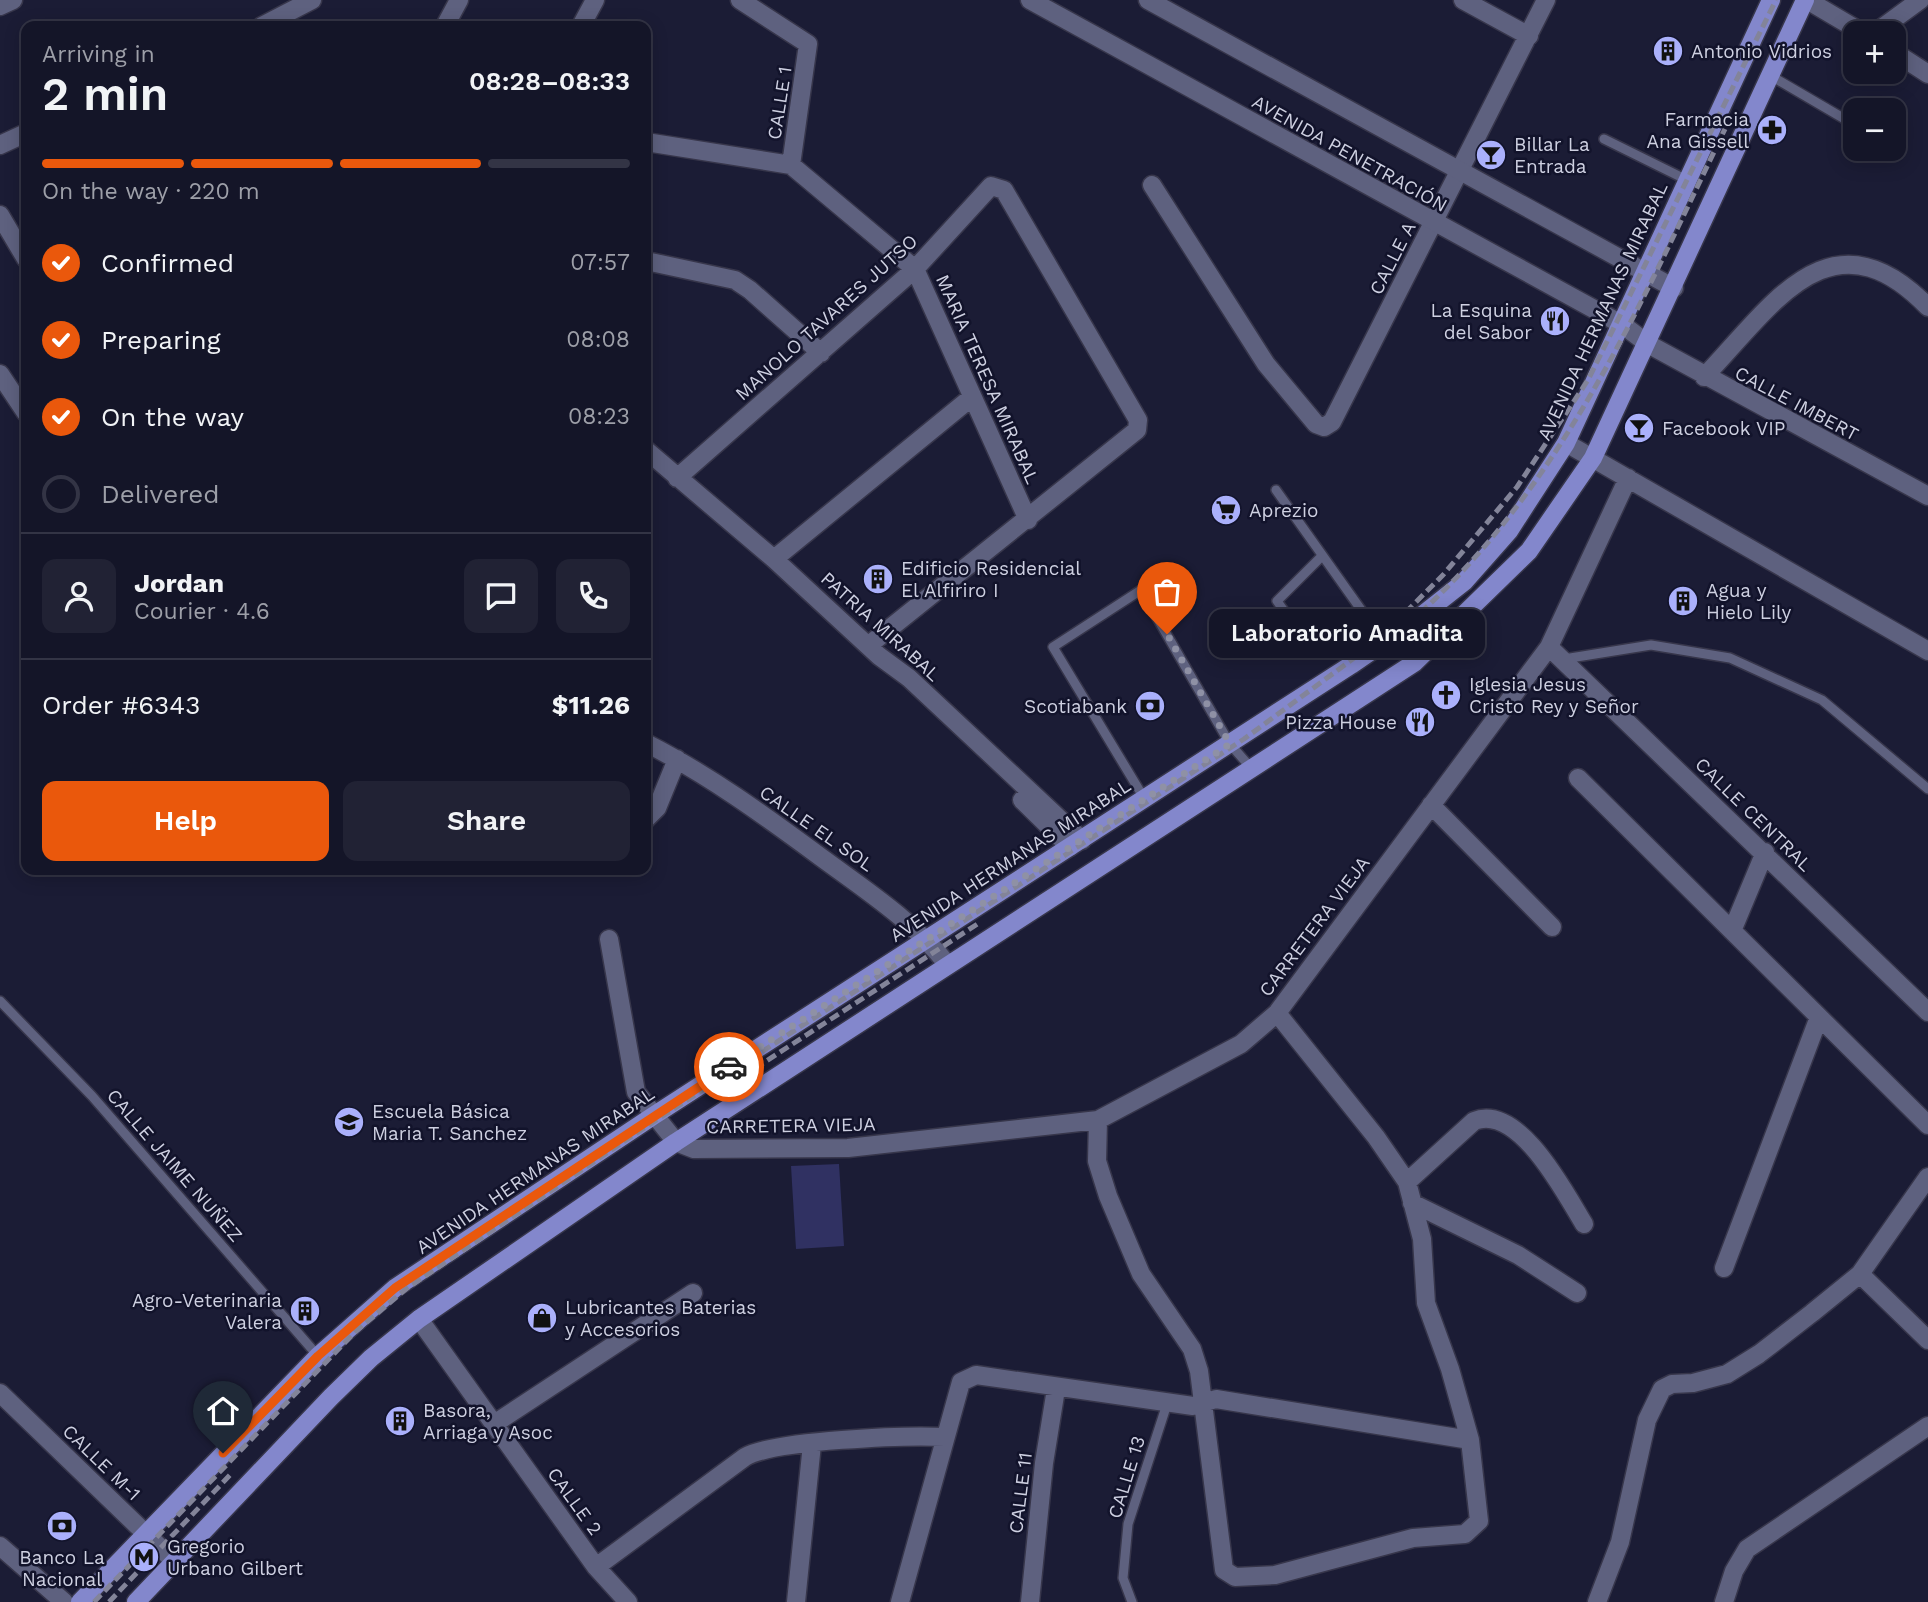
<!DOCTYPE html>
<meta charset="utf-8">
<style>
body{margin:0;font-family:"Work Sans",sans-serif;background:#212234;color:#f1f3f6;height:100vh;display:flex;flex-direction:column;font-size:26px;white-space:nowrap}
*{box-sizing:border-box;margin:0}
p{font-size:23px;color:#9d9fa8}
.icon{flex:none;width:38px;height:38px;fill:none;stroke:currentColor;stroke-width:2;stroke-linecap:round;stroke-linejoin:round}
.map{position:relative;flex:1;overflow:hidden}
.drawer{position:absolute;left:21px;top:21px;width:630px;height:854px;display:flex;flex-direction:column;background:#141528;border-radius:14px;box-shadow:0 4px 18px #0003,0 0 0 2px #333445}
.drawer>*{flex:none}
.controls{position:absolute;left:1843px;top:21px;display:grid;gap:14px}
.controls a{display:grid;place-items:center;width:63px;height:63px;border-radius:14px;background:#141528;box-shadow:0 4px 18px #0003,0 0 0 2px #333445;font-size:35px}
.pin{position:absolute;display:grid;place-items:center;width:60px;height:60px;color:#fff;margin:-72px -30px;border-radius:50% 50% 50% 0;rotate:-45deg;box-shadow:0 0 7px #0007}
.pin .icon{rotate:45deg}
.courier{position:absolute;display:grid;place-items:center;width:70px;height:70px;margin:-35px;border:5px solid #ea580c;border-radius:50%;background:#fff;color:#222;box-shadow:0 2px 9px #0007}
.bubble{position:absolute;height:49px;border-radius:14px;background:#141528;box-shadow:0 4px 18px #0003,0 0 0 2px #333445;font-size:23px;font-weight:600;line-height:49px;text-align:center}
.head em{font-style:normal;font-weight:600}
.head div{display:flex;flex-direction:column-reverse}
.head{display:flex;align-items:center;justify-content:space-between;height:119px;padding:0 21px}
h1{font-size:46px;font-weight:600;line-height:52px}
.bar{display:grid;grid-template-columns:repeat(4,1fr);gap:10px 7px;align-content:center;height:84px;padding:0 21px}
.bar i{height:9px;border-radius:5px;background:#333445}
.bar .active{background:#ea580c}
.bar p{grid-column:span 4}
.line{display:flex;align-items:center;gap:18px;padding:0 21px;border-top:2px solid #333445}
.line div{flex:1}
.round{display:grid;place-items:center;flex:none;width:74px;height:74px;border-radius:14px;background:#212234}
ol{padding:0 21px;list-style:none}
li{display:flex;align-items:center;gap:21px;height:77px}
li p{margin-inline-start:auto}
li .icon{padding:7px;border-radius:50%;background:#ea580c;color:#fff;stroke-width:4}
li:last-child{color:#9d9fa8}
li i{width:38px;height:38px;border:4px solid #333445;border-radius:50%}
.primary-button{display:flex;gap:14px;margin-top:auto;padding:14px 21px}
.primary-button a{flex:1;height:80px;border-radius:14px;background:#ea580c;color:#fff;font-size:28px;font-weight:600;line-height:80px;text-align:center}
.primary-button a+a{background:#212234;color:#f1f3f6}
.map>svg:first-child{display:block}
.green{fill:#303162}
.lines{fill:none;stroke-linecap:round;stroke-linejoin:round}
.service-casing{stroke:#37364b;stroke-width:12}
.minor-casing{stroke:#37364b;stroke-width:21}
.tertiary-casing{stroke:#37364b;stroke-width:21}
.primary-casing{stroke:#37364b;stroke-width:21}
.service{stroke:#5e617f;stroke-width:9}
.minor{stroke:#5e617f;stroke-width:18}
.tertiary{stroke:#5e617f;stroke-width:18}
.primary{stroke:#8387cc;stroke-width:18}
.rail{stroke:#838499;stroke-width:5;stroke-dasharray:10 5;stroke-linecap:butt}
.done{stroke:#8f91a5;stroke-width:7;stroke-dasharray:0 12.6}
.route{stroke:#ea580c;stroke-width:9}
.labels{text-anchor:middle;stroke-width:5;stroke-linejoin:round;paint-order:stroke}
.poi-label{font-size:19px;fill:#ced0e1;stroke:#12132b;text-anchor:start}
.street-label{font-size:19px;fill:#ced0e1;stroke:#12132b}
</style>
<div class="map">
<svg width="1928" height="1602" viewBox="0 0 1928 1602">
<rect width="100%" height="100%" fill="#1b1c35"/>
<path class="green" d="M839,1164l5,82 -48,3 -5,-83z"/>
<g class="lines">
<g class="service-casing">
<path id="service" d="M1771,76l84,49
M1604,139l83,41
M1276,490l108,152
M1314,653l-37,-52 45,-45
M1564,659l87,-14 79,13 92,42 106,89
M1144,798l-91,-151 88,-57 89,154 22,25
M0,1001l92,95 226,260
M1132,1602l-9,-24 5,-54 39,-120"/>
</g>
<g class="minor-casing">
<path id="minor" d="M740,0l68,44 -17,121
M1463,0l66,36
M1807,0l56,33
M0,6l13,-6
M262,26l50,-26
M445,26l14,-26
M581,26l14,-26
M1875,33l45,-33
M1894,52l34,22
M646,142l145,23 124,104 113,251
M0,145l26,-12
M1152,185l114,179 50,60 8,3 8,-5 214,-422
M0,215l26,44
M646,261l89,19 15,10 71,63
M1648,344l280,152
M0,374l26,39
M1704,377c68,-71 127,-170 224,-70
M1566,443l362,208
M646,450l128,109 105,97 30,22 173,162
M677,478l238,-209 76,-83 13,4 134,230 -1,10 -268,215
M774,559l198,-162
M1549,647l379,365
M646,743c63,32 119,73 176,115 45,33 91,63 126,107
M1578,778l350,347
M1022,800l48,47
M1431,805l121,122
M646,819l11,-11 20,-49
M1732,931l33,-79
M609,939l27,153 40,50 18,7 154,-1 250,-28 143,-76 36,-31 272,-366 79,-169
M1098,1120l-1,41 11,35 33,78 51,75 7,22 25,199 11,7 40,-2 138,-37 52,-4 14,-13 -9,-81 -20,-71 -24,-66 -4,-64 -15,-57 -31,-45 -99,-124
M1407,1182l67,-61c45,-18 91,72 110,103
M1412,1203l106,52 59,38
M1724,1268l95,-251
M1860,1274l68,66
M419,1319l177,248 32,35
M494,1424l199,-131
M0,1546l64,56
M596,1567l149,-110c29,-17 163,-22 200,-20
M796,1602l16,-158
M900,1602l61,-220 15,-7 217,31 23,-7 254,41
M1030,1602l14,-139 12,-74
M1597,1602l23,-60 27,-122 15,-31 10,-5 21,-1 34,-9 32,-20 53,-41 48,-39 68,-97
M1724,1602l10,-31 13,-22 181,-123"/>
</g>
<g class="tertiary-casing">
<path id="tertiary" d="M1030,0l593,325 25,19
M1148,0l526,288
M0,1393l174,168"/>
</g>
<g class="primary-casing">
<path id="primary" d="M80,1602l238,-246 77,-68 258,-172 698,-451 61,-42 52,-41 45,-51 57,-88 205,-443
M136,1602l195,-205 40,-39 48,-39 257,-177 738,-479 115,-112 64,-93 212,-458"/>
</g>
<use href="#service" class="service"/>
<use href="#minor" class="minor"/>
<use href="#tertiary" class="tertiary"/>
<use href="#primary" class="primary"/>
<path class="rail" d="M1409,623c152,-133 230,-316 316,-494
M717,1093l262,-170
M94,1602l261,-270 51,-43 229,-155 609,-395 121,-89 39,-36 39,-39 74,-88 71,-107 188,-380
M109,1602l121,-127"/>
</g>
<g class="lines">
<path class="done" d="M729,1067l501,-323 -63,-110"/>
<path class="route" d="M223,1453l95,-97 77,-68 334,-221"/>
</g>
<defs>
<g id="building-disc" transform="scale(1.575)"><circle r="9.5" fill="#aab0fb" stroke="#12132b"/><path d="M-4-6H4V6H1V3H-1V6H-4ZM-2.5-4.3h1.7v1.8h-1.7ZM.8-4.3h1.7v1.8H.8ZM-2.5-1h1.7V.8h-1.7ZM.8-1h1.7V.8H.8Z" fill="#111"/></g>
<g id="pharmacy-disc" transform="scale(1.575)"><circle r="9.5" fill="#aab0fb" stroke="#12132b"/><path d="M-2-6h4v4h4v4h-4v4h-4v-4h-4v-4h4Z" fill="#111"/></g>
<g id="bar-disc" transform="scale(1.575)"><circle r="9.5" fill="#aab0fb" stroke="#12132b"/><path d="M-6-5H6L.8 .8V4.5H3.5V6h-7V4.5H-.8V.8Z" fill="#111"/></g>
<g id="restaurant-disc" transform="scale(1.575)"><circle r="9.5" fill="#aab0fb" stroke="#12132b"/><path d="M-5-6h1v4h1v-4h1v4h1v-4h1v5L-1.5 .5V6h-2V.5L-5-1ZM5-6V6H3V1.5H1.5Q1.5-4 5-6Z" fill="#111"/></g>
<g id="supermarket-disc" transform="scale(1.575)"><circle r="9.5" fill="#aab0fb" stroke="#12132b"/><path d="M-6-5.5h2.5l.6 2H6L4.5 2H-2.5L-4.4-4H-6ZM-1.5 3.2a1.3 1.3 0 1 0 .1 0ZM3 3.2a1.3 1.3 0 1 0 .1 0Z" fill="#111"/></g>
<g id="church-disc" transform="scale(1.575)"><circle r="9.5" fill="#aab0fb" stroke="#12132b"/><path d="M-1.2-6h2.4v3.5h3.3v2.4h-3.3V6h-2.4V-.1h-3.3v-2.4h3.3Z" fill="#111"/></g>
<g id="bank-disc" transform="scale(1.575)"><circle r="9.5" fill="#aab0fb" stroke="#12132b"/><path d="M-6-4H6V4H-6ZM0-2.3a2.3 2.3 0 1 0 0 4.6a2.3 2.3 0 1 0 0-4.6Z" fill="#111"/></g>
<g id="school-disc" transform="scale(1.575)"><circle r="9.5" fill="#aab0fb" stroke="#12132b"/><path d="M0-5L7-2L0 1L-7-2ZM-4 1L0 2.5L4 1V4Q0 6-4 4Z" fill="#111"/></g>
<g id="shop-disc" transform="scale(1.575)"><circle r="9.5" fill="#aab0fb" stroke="#12132b"/><path d="M-5-2.5h2.3a2.7 3.5 0 0 1 5.4 0H5L5.5 6h-11ZM-1.5-2.5h3a1.5 2.3 0 0 0-3 0Z" fill="#111"/></g>
<g id="metro-disc" transform="scale(1.575)"><circle r="9.5" fill="#aab0fb" stroke="#12132b"/><path d="M-5.5 5V-5H-3L0 0L3-5H5.5V5H3V-.5L0 4L-3-.5V5Z" fill="#111"/></g>
</defs>
<g fill-rule="evenodd">
<use href="#building-disc" x="1668" y="51"/>
<use href="#pharmacy-disc" x="1772" y="130"/>
<use href="#bar-disc" x="1491" y="155"/>
<use href="#restaurant-disc" x="1555" y="321"/>
<use href="#bar-disc" x="1639" y="428"/>
<use href="#supermarket-disc" x="1226" y="510"/>
<use href="#building-disc" x="878" y="579"/>
<use href="#building-disc" x="1683" y="601"/>
<use href="#church-disc" x="1446" y="695"/>
<use href="#bank-disc" x="1150" y="706"/>
<use href="#restaurant-disc" x="1420" y="722"/>
<use href="#school-disc" x="349" y="1122"/>
<use href="#building-disc" x="305" y="1311"/>
<use href="#shop-disc" x="542" y="1318"/>
<use href="#building-disc" x="400" y="1421"/>
<use href="#bank-disc" x="62" y="1526"/>
<use href="#metro-disc" x="144" y="1557"/>
</g>
<g class="labels">
<g class="poi-label">
<text x="1691" y="58">Antonio Vidrios</text>
<text x="1749" y="126" text-anchor="end">Farmacia<tspan x="1749" dy="22">Ana Gissell</tspan></text>
<text x="1514" y="151">Billar La<tspan x="1514" dy="22">Entrada</tspan></text>
<text x="1532" y="317" text-anchor="end">La Esquina<tspan x="1532" dy="22">del Sabor</tspan></text>
<text x="1662" y="435">Facebook VIP</text>
<text x="1249" y="517">Aprezio</text>
<text x="901" y="575">Edificio Residencial<tspan x="901" dy="22">El Alfiriro I</tspan></text>
<text x="1706" y="597">Agua y<tspan x="1706" dy="22">Hielo Lily</tspan></text>
<text x="1469" y="691">Iglesia Jesus<tspan x="1469" dy="22">Cristo Rey y Señor</tspan></text>
<text x="1127" y="713" text-anchor="end">Scotiabank</text>
<text x="1397" y="729" text-anchor="end">Pizza House</text>
<text x="372" y="1118">Escuela Básica<tspan x="372" dy="22">Maria T. Sanchez</tspan></text>
<text x="282" y="1307" text-anchor="end">Agro-Veterinaria<tspan x="282" dy="22">Valera</tspan></text>
<text x="565" y="1314">Lubricantes Baterias<tspan x="565" dy="22">y Accesorios</tspan></text>
<text x="423" y="1417">Basora,<tspan x="423" dy="22">Arriaga y Asoc</tspan></text>
<text x="167" y="1553">Gregorio<tspan x="167" dy="22">Urbano Gilbert</tspan></text>
<text x="62" y="1564" text-anchor="middle">Banco La<tspan x="62" dy="22">Nacional</tspan></text>
</g>
<g class="street-label">
<text transform="translate(779 103) rotate(-81)" y="7">CALLE 1</text>
<text transform="translate(1350 153) rotate(29)" y="7">AVENIDA PENETRACIÓN</text>
<text transform="translate(1392 258) rotate(-63)" y="7">CALLE A</text>
<text transform="translate(1602 311) rotate(-65)" y="7">AVENIDA HERMANAS MIRABAL</text>
<text transform="translate(826 317) rotate(-42)" y="7">MANOLO TAVARES JUTSO</text>
<text transform="translate(988 379) rotate(66)" y="7">MARIA TERESA MIRABAL</text>
<text transform="translate(1797 403) rotate(28)" y="7">CALLE IMBERT</text>
<text transform="translate(881 626) rotate(42)" y="7">PATRIA MIRABAL</text>
<text transform="translate(1754 814) rotate(44)" y="7">CALLE CENTRAL</text>
<text transform="translate(817 828) rotate(35)" y="7">CALLE EL SOL</text>
<text transform="translate(1010 860) rotate(-33)" y="7">AVENIDA HERMANAS MIRABAL</text>
<text transform="translate(1314 926) rotate(-53)" y="7">CARRETERA VIEJA</text>
<text transform="translate(791 1125) rotate(-1)" y="7">CARRETERA VIEJA</text>
<text transform="translate(175 1165) rotate(49)" y="7">CALLE JAIME NUÑEZ</text>
<text transform="translate(535 1170) rotate(-34)" y="7">AVENIDA HERMANAS MIRABAL</text>
<text transform="translate(102 1462) rotate(44)" y="7">CALLE M-1</text>
<text transform="translate(1126 1477) rotate(-73)" y="7">CALLE 13</text>
<text transform="translate(1020 1493) rotate(-83)" y="7">CALLE 11</text>
<text transform="translate(575 1501) rotate(54)" y="7">CALLE 2</text>
</g>
</g>
</svg>
<div class="controls">
<a>+</a>
<a>−</a>
</div>
<div class="pin" style="left:1167px;top:634px;background:#ea580c"><svg class="icon" aria-label="bag" viewBox="0 0 24 24"><path d="M5 8h14l-1 12H6zM9 8a3 3 0 0 1 6 0"/></svg></div>
<div class="pin" style="left:223px;top:1453px;background:#1f2937"><svg class="icon" aria-label="home" viewBox="0 0 24 24"><path d="M3 11l9-7 9 7M6 9v11h12V9"/></svg></div>
<div class="courier" style="left:729px;top:1067px"><svg class="icon" aria-label="car" viewBox="0 0 24 24"><path d="M5 17H2v-5l4-1 3-4h7l3 4 3 1v5h-3M9 17h6M6 11h13"/><circle cx="7" cy="17" r="2"/><circle cx="17" cy="17" r="2"/></svg></div>
<div class="bubble" style="left:1209px;top:609px;width:276px">Laboratorio Amadita</div>
<section class="drawer">
<div class="head"><div><h1>2 min</h1><p>Arriving in</p></div><em>08:28–08:33</em></div>
<div class="bar"><i class="active"></i><i class="active"></i><i class="active"></i><i></i><p>On the way · 220 m</p></div>
<ol>
<li><svg class="icon" aria-label="check" viewBox="0 0 24 24"><path d="M5 12l5 5 9-10"/></svg>Confirmed<p>07:57</p></li>
<li><svg class="icon" aria-label="check" viewBox="0 0 24 24"><path d="M5 12l5 5 9-10"/></svg>Preparing<p>08:08</p></li>
<li><svg class="icon" aria-label="check" viewBox="0 0 24 24"><path d="M5 12l5 5 9-10"/></svg>On the way<p>08:23</p></li>
<li><i></i>Delivered</li>
</ol>
<div class="line" style="height:126px"><a class="round"><svg class="icon" aria-label="person" viewBox="0 0 24 24"><circle cx="12" cy="8" r="4"/><path d="M4 21q1-7 8-7t8 7"/></svg></a><div><b>Jordan</b><p>Courier · 4.6</p></div><a class="round"><svg class="icon" aria-label="chat" viewBox="0 0 24 24"><path d="M4 5h16v11H9l-5 4z"/></svg></a><a class="round"><svg class="icon" aria-label="phone" viewBox="0 0 24 24"><path d="M5 4h4l2 5-3 2q2 4 5 5l2-3 5 2v4C11 20 4 13 5 4z"/></svg></a></div>
<div class="line" style="height:91px"><div>Order #6343</div><b>$11.26</b></div>
<div class="primary-button"><a>Help</a><a>Share</a></div>
</section>
</div>
